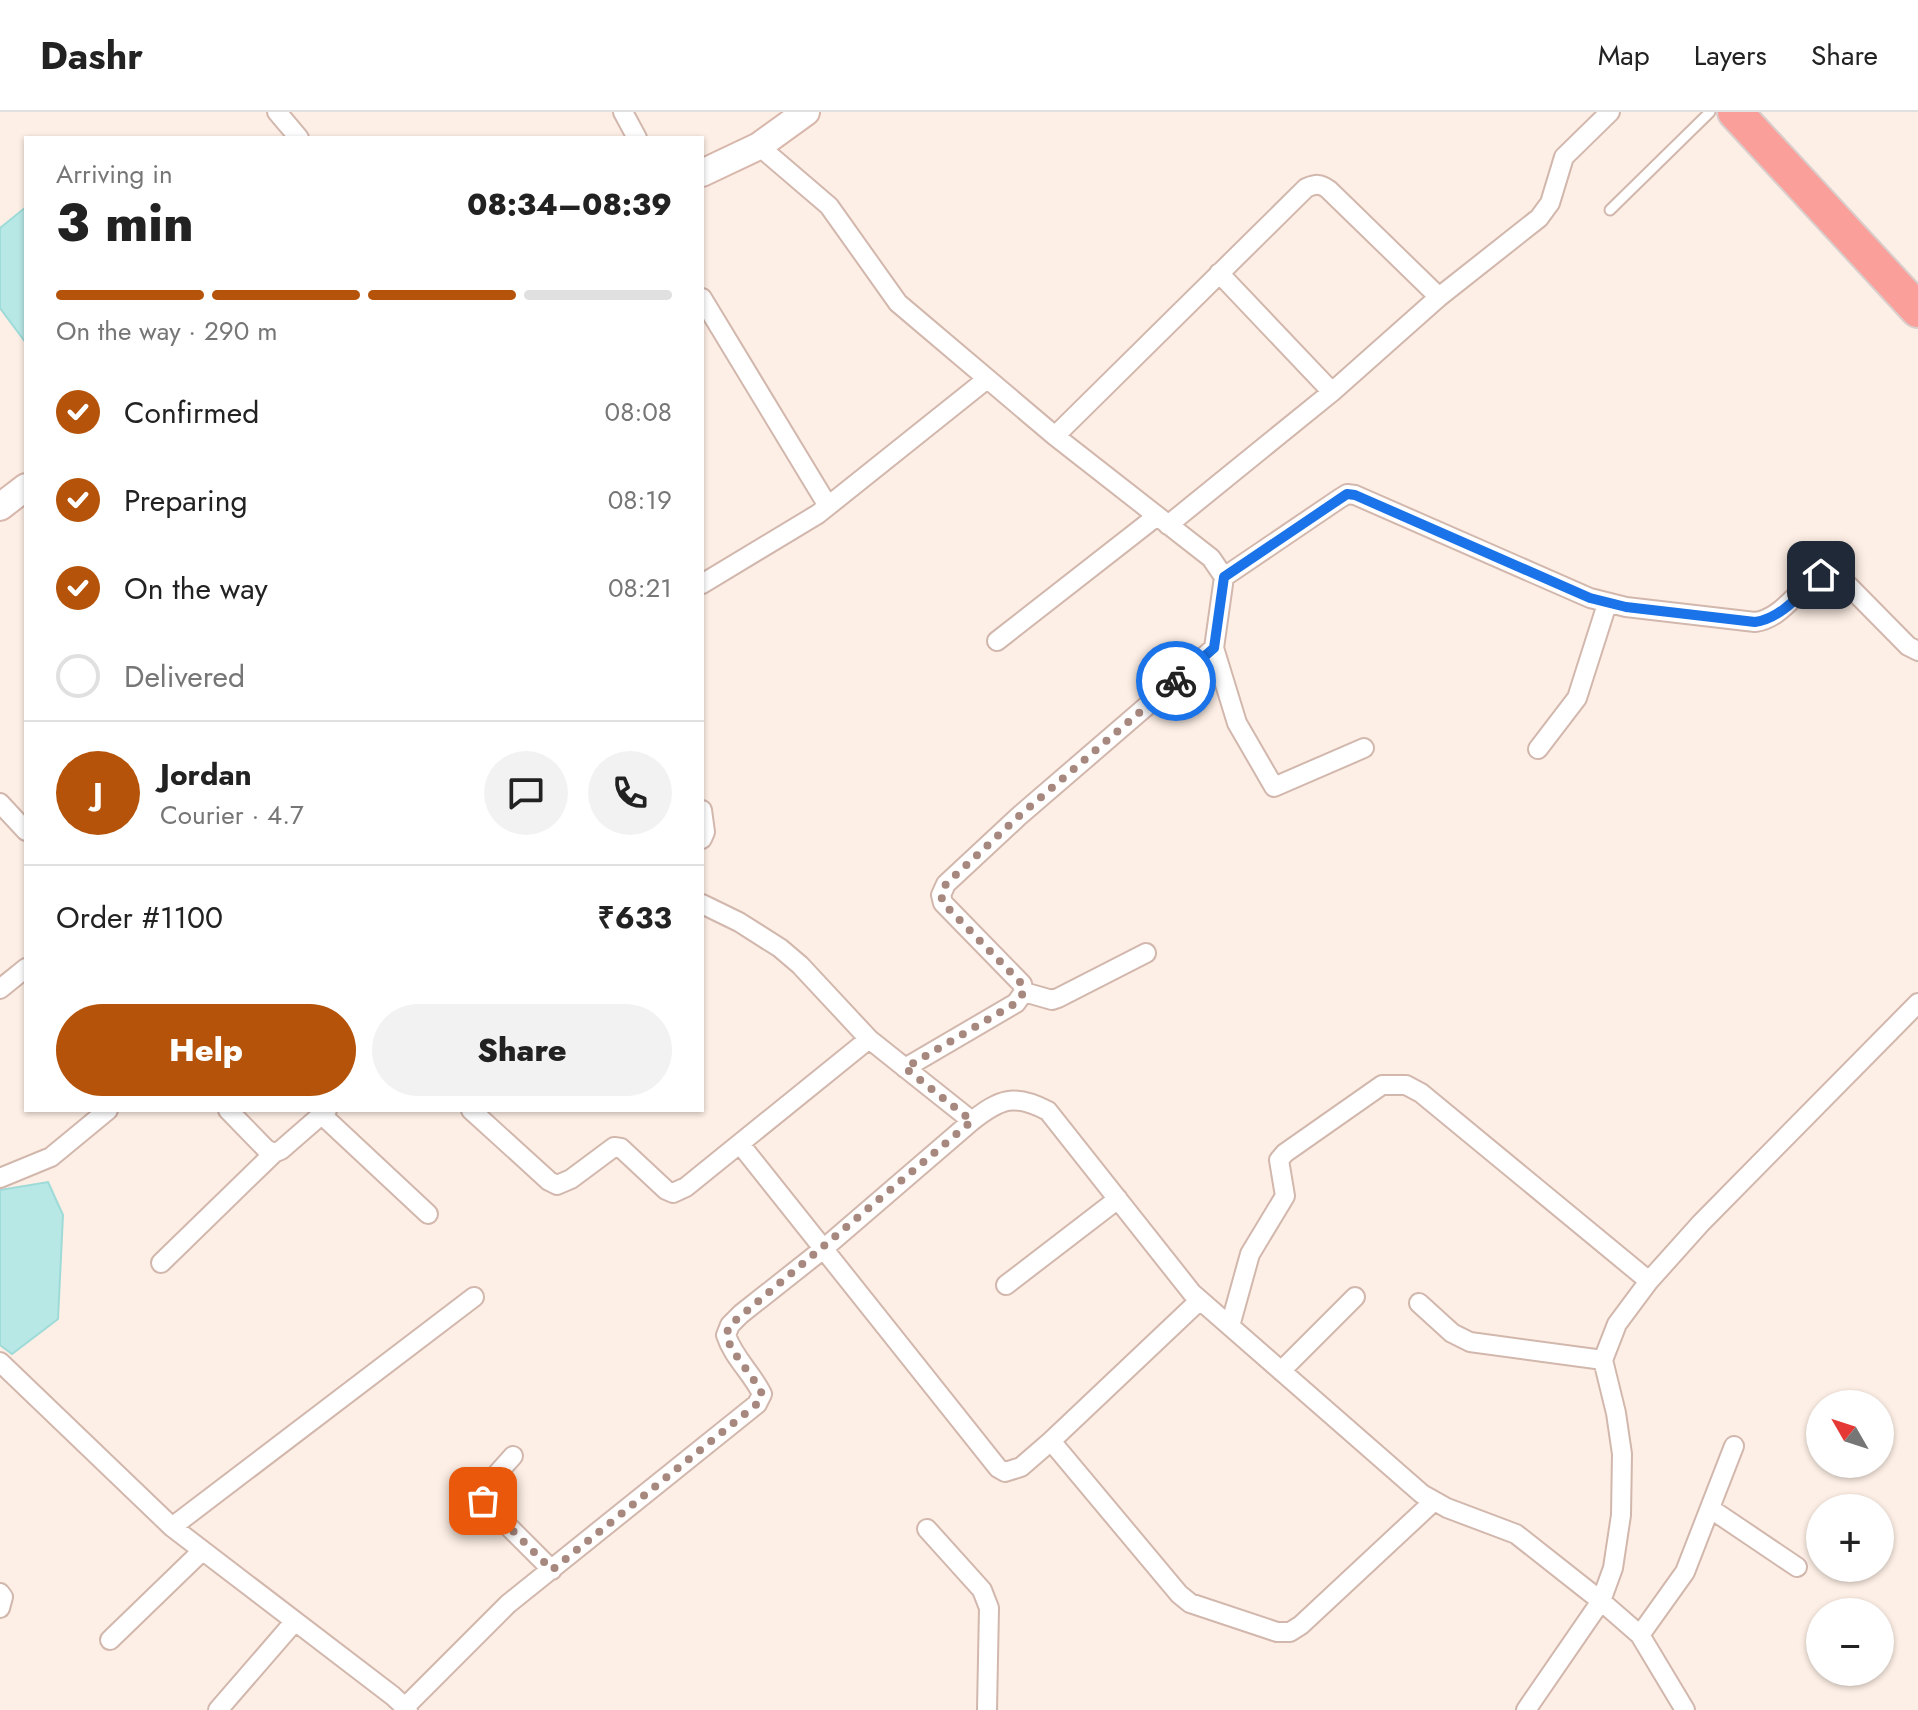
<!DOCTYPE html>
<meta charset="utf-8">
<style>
body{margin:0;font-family:Jost,sans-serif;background:#f2f2f2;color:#222;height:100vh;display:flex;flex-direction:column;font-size:30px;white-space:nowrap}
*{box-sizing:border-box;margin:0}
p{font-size:26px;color:#767676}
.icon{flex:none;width:44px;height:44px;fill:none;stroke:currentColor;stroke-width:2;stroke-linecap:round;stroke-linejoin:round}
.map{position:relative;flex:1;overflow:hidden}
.details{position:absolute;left:24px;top:24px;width:680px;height:976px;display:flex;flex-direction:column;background:#fff;border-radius:0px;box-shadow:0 2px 6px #0004}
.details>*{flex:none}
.needle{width:52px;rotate:309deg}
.buttons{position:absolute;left:1806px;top:1278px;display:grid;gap:16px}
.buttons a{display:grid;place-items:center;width:88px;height:88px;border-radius:50%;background:#fff;box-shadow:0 2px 6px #0004;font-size:40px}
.pin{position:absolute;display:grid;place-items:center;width:68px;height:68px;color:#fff;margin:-34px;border-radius:16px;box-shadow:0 4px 12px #0006}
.courier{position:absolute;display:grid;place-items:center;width:80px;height:80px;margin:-40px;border:6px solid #1a73e8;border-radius:50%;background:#fff;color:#222;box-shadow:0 2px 10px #0007}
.headline em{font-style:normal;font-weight:800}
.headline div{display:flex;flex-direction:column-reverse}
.headline{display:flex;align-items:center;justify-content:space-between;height:136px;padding:0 32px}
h1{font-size:52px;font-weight:800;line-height:60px}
.bar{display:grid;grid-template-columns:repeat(4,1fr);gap:12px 8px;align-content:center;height:96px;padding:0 32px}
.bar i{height:10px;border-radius:6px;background:#e0e0e0}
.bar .current{background:#b45309}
.bar p{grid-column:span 4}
.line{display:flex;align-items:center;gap:20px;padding:0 32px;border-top:2px solid #e0e0e0}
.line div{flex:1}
.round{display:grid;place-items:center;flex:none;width:84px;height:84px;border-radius:42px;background:#f2f2f2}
ol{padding:0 32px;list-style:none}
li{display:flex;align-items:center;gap:24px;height:88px}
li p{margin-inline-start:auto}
li .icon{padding:8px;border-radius:50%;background:#b45309;color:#fff;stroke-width:4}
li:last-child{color:#767676}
li i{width:44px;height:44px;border:4px solid #e0e0e0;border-radius:50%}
.cta{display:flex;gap:16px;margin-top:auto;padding:16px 32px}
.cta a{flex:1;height:92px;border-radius:48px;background:#b45309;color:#fff;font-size:32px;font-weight:800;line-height:92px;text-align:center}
.cta a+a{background:#f2f2f2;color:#222}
header{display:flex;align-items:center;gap:48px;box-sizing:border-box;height:112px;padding:0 40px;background:#fff;border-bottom:2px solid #e0e0e0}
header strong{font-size:38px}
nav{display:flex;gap:44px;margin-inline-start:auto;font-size:28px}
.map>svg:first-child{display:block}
.water{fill:#b8e8e6;stroke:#9edbd8;stroke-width:2}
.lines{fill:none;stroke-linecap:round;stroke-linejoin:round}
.lane-casing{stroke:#d2b7ad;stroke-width:13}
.street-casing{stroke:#d2b7ad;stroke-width:22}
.secondary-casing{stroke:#d8b7ac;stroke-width:30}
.highway-casing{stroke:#d9cecc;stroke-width:38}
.lane{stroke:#fff;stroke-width:9}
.street{stroke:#fff;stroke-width:18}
.secondary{stroke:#fff;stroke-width:26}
.highway{stroke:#fa9f99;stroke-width:34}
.done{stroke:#a7887f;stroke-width:8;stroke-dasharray:0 14.4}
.route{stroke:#1a73e8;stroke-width:10}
</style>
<header>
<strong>Dashr</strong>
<nav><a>Map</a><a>Layers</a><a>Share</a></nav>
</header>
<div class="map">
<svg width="1918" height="1598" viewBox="0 0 1918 1598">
<rect width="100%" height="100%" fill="#fdefe5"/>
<path class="water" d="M26,95v136l-26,-35v-80z
M48,1070l15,33 -5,104 -46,35 -12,-9v-155z"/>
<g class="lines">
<g class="lane-casing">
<path id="lane" d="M1610,98l100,-98"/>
</g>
<g class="street-casing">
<path id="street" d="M277,0l22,26
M623,0l14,26
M759,34l70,60 69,97 157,133 156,122 13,19 -10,71 23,75 37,64 90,-39
M1219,161l113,119
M702,186l126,208
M1055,324l251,-248c10,-4 14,-5 23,2l110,107
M1168,413l164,-133 107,-95 100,-79 11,-15 14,-46 46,-45
M1224,465l115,-78 8,-5 8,1 235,103 36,9 129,15c33,-4 49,-48 79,-51l74,75 10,5
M702,472l116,-70 169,-135
M997,529l160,-125
M1538,637l39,-51 30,-94
M0,691l26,28
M702,698l3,22 -3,7
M702,792l37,18 41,26 20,17 69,74 103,82
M0,877l26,-21
M1024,880l28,8 6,-2 88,-45
M905,956l111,-65 8,-11 -2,-8 -79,-81 -2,-8 5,-11 72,-67 196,-169
M228,998l38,39 8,4 7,-3 46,-40
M471,998l78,71 8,4 14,-6 43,-32 7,1 45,42 7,3 13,-6 183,-148
M322,1003l106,99
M740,1032l258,324 7,4 16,-5 30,-26 149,-141
M0,1066l51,-21 57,-47
M161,1151l113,-110
M1006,1173l112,-86
M1419,1191l33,30 18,9 133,18
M1230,1214l20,-72 35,-58 -6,-36 6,-7 97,-68h24l15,8 228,188
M0,1250l172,165 221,169 15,14
M1281,1259l74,-74
M1051,1329l128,153 11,9 87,29h13l11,-7 132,-123
M513,1344l-25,28 -5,17 69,69
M1711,1397l86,58
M172,1415l302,-230
M927,1417l55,61 7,18 -2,102
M0,1481l3,4 -3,11
M1640,1523l45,-63 49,-126
M110,1528l92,-89
M405,1595l103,-103 249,-200 5,-10c-10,-21 -29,-37 -36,-59l4,-10 11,-11 81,-64 150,-129c28,-22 42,-28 76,-10l144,182 230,201 25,14 69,26 85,67 39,34 45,75
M218,1598l77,-89
M1526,1598l75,-109 12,-33 8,-53 1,-61 -6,-41 -13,-53 14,-36 32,-43 52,-58 217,-220"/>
</g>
<g class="secondary-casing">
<path id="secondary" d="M702,61l57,-27 47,-34
M0,395l26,-20"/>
</g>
<g class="highway-casing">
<path id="highway" d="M1735,0l183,198"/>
</g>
<use href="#lane" class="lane"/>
<use href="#street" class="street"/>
<use href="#secondary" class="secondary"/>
<use href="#highway" class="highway"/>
</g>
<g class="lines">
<path class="done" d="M483,1389l69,69 205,-166 5,-10c-10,-21 -29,-37 -36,-59l4,-10 242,-204 -67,-53 111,-65 8,-11 -2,-8 -79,-81 -2,-8 5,-11 72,-67 158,-136"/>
<path class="route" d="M1176,569l38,-33 10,-71 123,-83 8,1 235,103 36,9 129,15c26,-3 47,-30 66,-47"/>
</g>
</svg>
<div class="buttons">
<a><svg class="needle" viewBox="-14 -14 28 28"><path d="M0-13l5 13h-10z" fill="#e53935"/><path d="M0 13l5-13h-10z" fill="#767676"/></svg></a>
<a>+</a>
<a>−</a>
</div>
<div class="pin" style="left:483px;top:1389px;background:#ea580c"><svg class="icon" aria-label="bag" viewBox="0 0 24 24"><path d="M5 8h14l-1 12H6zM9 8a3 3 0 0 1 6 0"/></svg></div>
<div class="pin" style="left:1821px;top:463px;background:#1f2937"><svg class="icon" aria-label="home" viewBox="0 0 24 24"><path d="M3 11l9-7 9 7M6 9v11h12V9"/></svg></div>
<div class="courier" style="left:1176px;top:569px"><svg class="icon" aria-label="bike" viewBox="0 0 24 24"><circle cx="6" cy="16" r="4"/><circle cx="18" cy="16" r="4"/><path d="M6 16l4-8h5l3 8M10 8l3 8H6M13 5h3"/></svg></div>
<section class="details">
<div class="headline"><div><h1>3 min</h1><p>Arriving in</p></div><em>08:34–08:39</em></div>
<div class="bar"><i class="current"></i><i class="current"></i><i class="current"></i><i></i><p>On the way · 290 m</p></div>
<ol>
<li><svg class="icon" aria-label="check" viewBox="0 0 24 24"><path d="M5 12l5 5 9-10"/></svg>Confirmed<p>08:08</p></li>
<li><svg class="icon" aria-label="check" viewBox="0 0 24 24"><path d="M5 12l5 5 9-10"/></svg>Preparing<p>08:19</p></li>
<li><svg class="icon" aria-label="check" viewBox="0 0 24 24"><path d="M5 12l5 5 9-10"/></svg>On the way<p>08:21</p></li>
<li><i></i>Delivered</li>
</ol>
<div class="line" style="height:144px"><b class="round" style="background:#b45309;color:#fff">J</b><div><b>Jordan</b><p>Courier · 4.7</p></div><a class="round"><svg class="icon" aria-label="chat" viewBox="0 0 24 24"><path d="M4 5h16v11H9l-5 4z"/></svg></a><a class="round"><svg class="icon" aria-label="phone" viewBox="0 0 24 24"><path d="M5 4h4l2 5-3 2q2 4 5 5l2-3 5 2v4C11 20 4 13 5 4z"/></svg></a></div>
<div class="line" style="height:104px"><div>Order #1100</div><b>₹633</b></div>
<div class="cta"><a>Help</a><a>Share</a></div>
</section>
</div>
